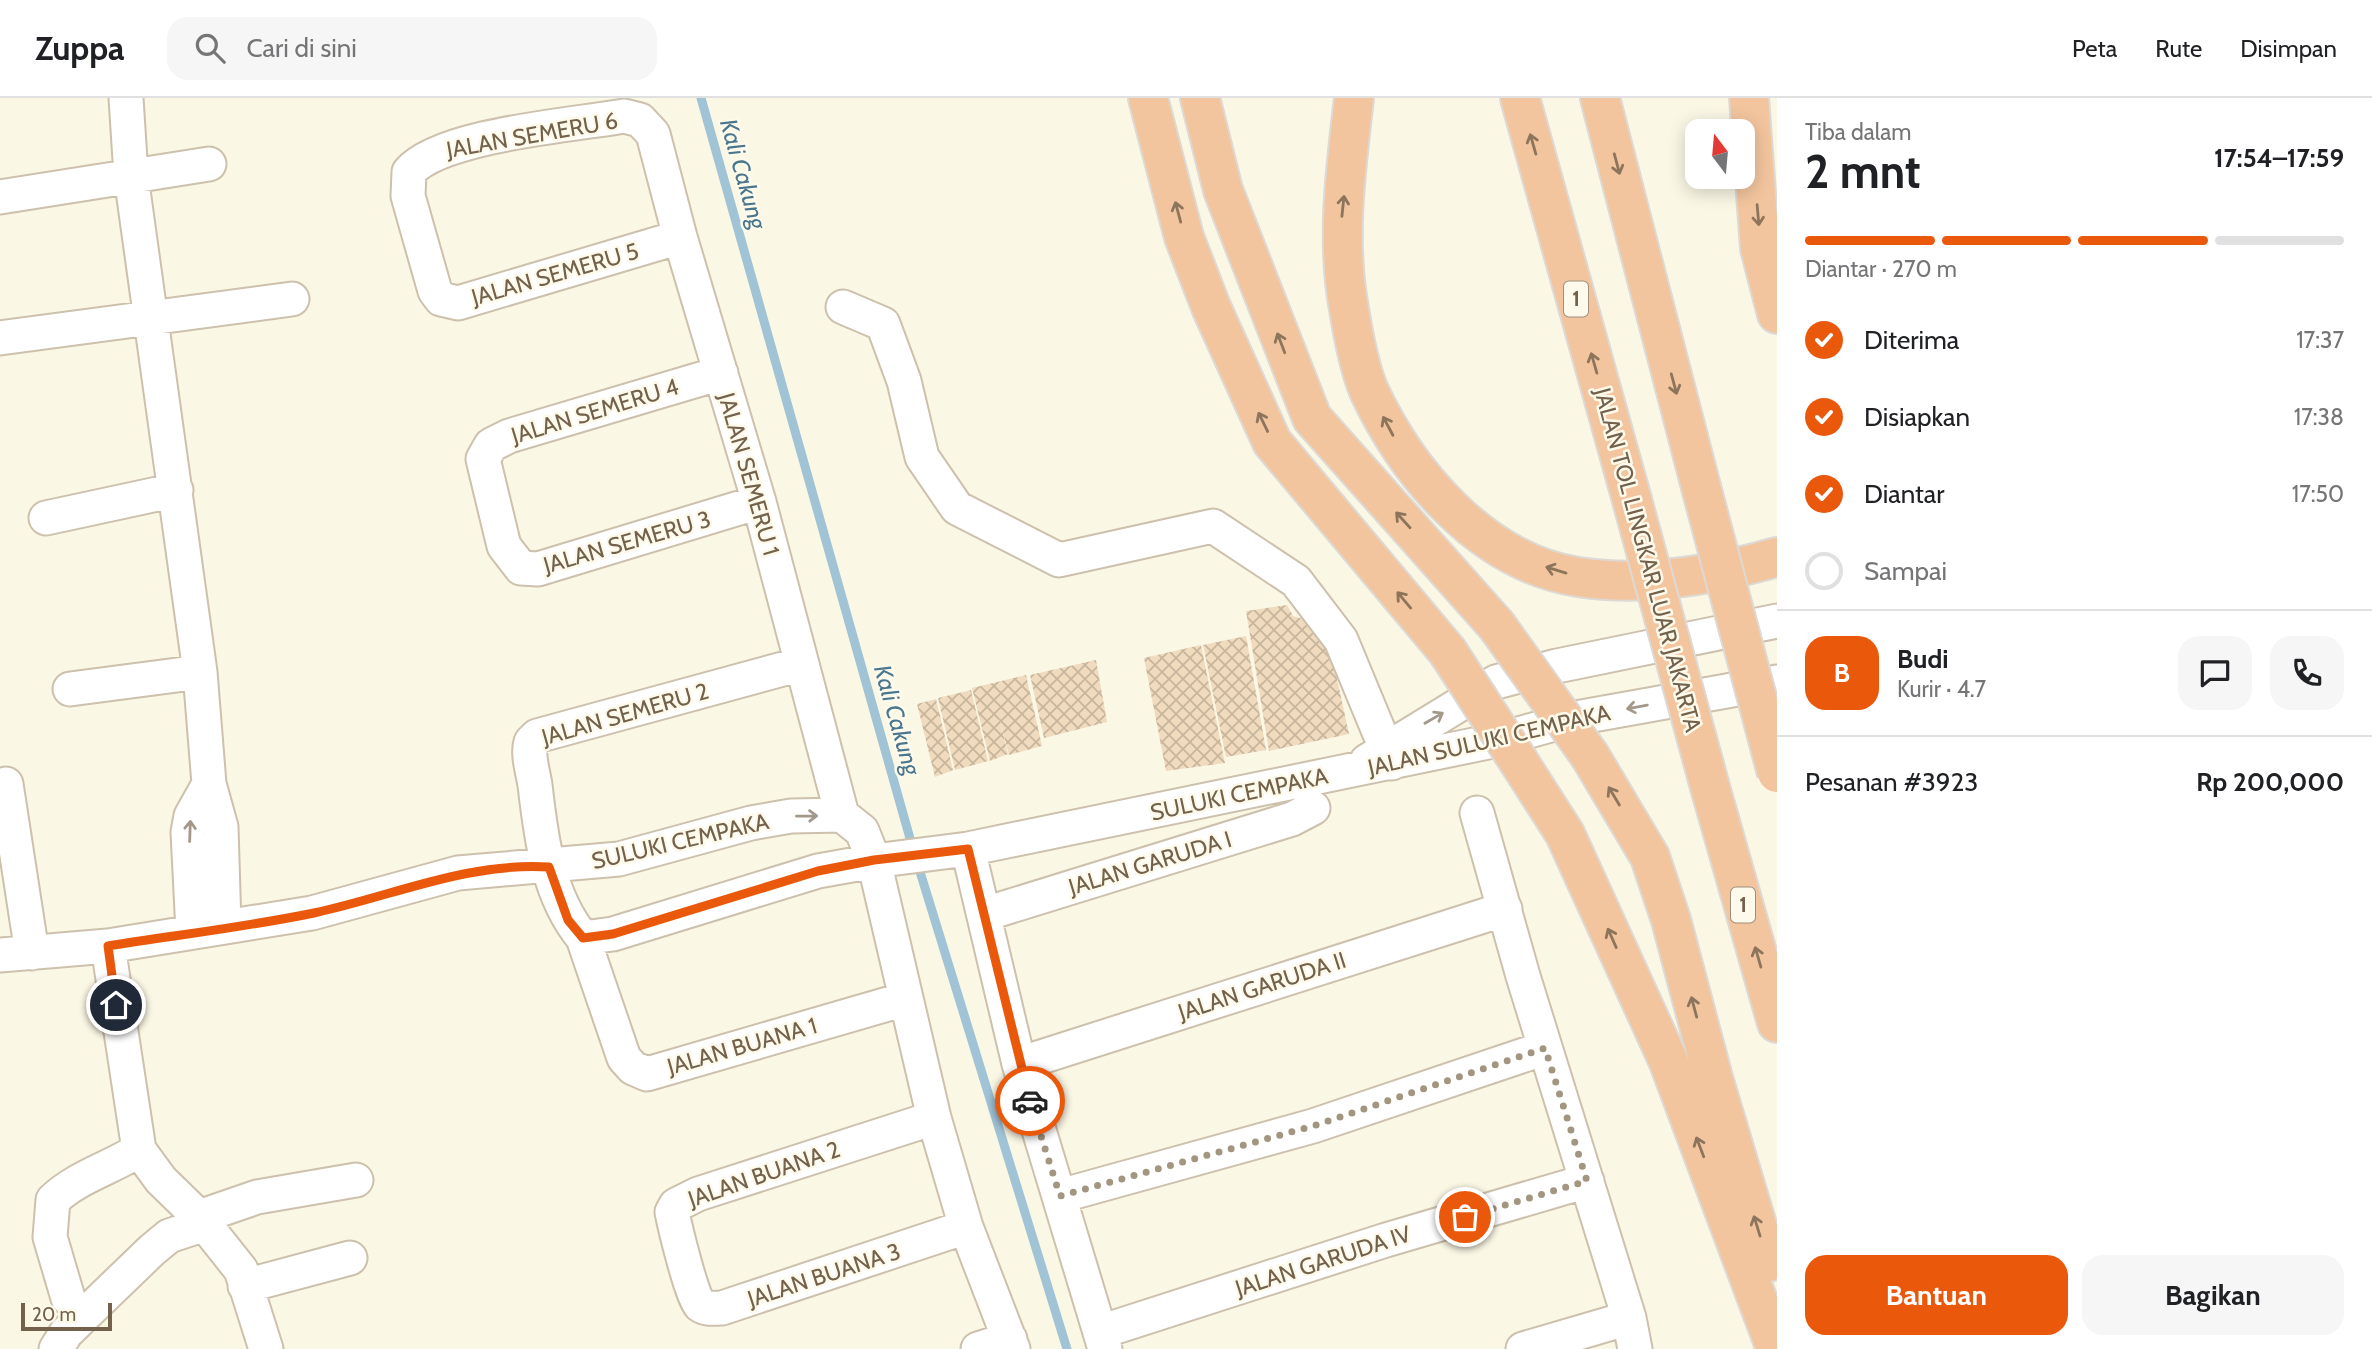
<!DOCTYPE html>
<html lang="id">
<meta charset="utf-8">
<style>
body{margin:0;font-family:Cabin,sans-serif;background:#f6f6f6;color:#202124;height:100vh;display:flex;flex-direction:column;font-size:26px;white-space:nowrap}
*{box-sizing:border-box;margin:0}
p{font-size:23px;color:#757577}
.icon{flex:none;width:38px;height:38px;fill:none;stroke:currentColor;stroke-width:2;stroke-linecap:round;stroke-linejoin:round}
.map{position:relative;flex:1;overflow:hidden}
.drawer{display:flex;flex-direction:column;background:#fff;width:595px}
.drawer>*{flex:none}
.needle{width:46px;rotate:344deg}
.fabs{position:absolute;left:1685px;top:21px;display:grid;gap:14px}
.fabs a{display:grid;place-items:center;width:70px;height:70px;border-radius:14px;background:#fff;box-shadow:0 4px 18px #0003;font-size:35px}
.scale{position:absolute;left:21px;bottom:18px;width:91px;box-sizing:border-box;padding-left:7px;border:4px solid #73614b;border-top:0;font-size:19px;line-height:24px;white-space:nowrap;color:#73614b;-webkit-text-stroke:5px #fefaeb;paint-order:stroke}
.pin{position:absolute;display:grid;place-items:center;width:60px;height:60px;color:#fff;margin:-30px;border:4px solid #fff;border-radius:50%;box-shadow:0 2px 7px #0007}
.courier{position:absolute;display:grid;place-items:center;width:70px;height:70px;margin:-35px;border:5px solid #ea580c;border-radius:50%;background:#fff;color:#222;box-shadow:0 2px 9px #0007}
.summary em{font-style:normal;font-weight:800}
.summary div{display:flex;flex-direction:column-reverse}
.summary{display:flex;align-items:center;justify-content:space-between;height:119px;padding:0 28px}
h1{font-size:46px;font-weight:800;line-height:52px}
.bar{display:grid;grid-template-columns:repeat(4,1fr);gap:10px 7px;align-content:center;height:84px;padding:0 28px}
.bar i{height:9px;border-radius:5px;background:#e0e0e0}
.bar .active{background:#ea580c}
.bar p{grid-column:span 4}
.line{display:flex;align-items:center;gap:18px;padding:0 28px;border-top:2px solid #e0e0e0}
.line div{flex:1}
.round{display:grid;place-items:center;flex:none;width:74px;height:74px;border-radius:21px;background:#f6f6f6}
ol{padding:0 28px;list-style:none}
li{display:flex;align-items:center;gap:21px;height:77px}
li p{margin-inline-start:auto}
li .icon{padding:7px;border-radius:50%;background:#ea580c;color:#fff;stroke-width:4}
li:last-child{color:#757577}
li i{width:38px;height:38px;border:4px solid #e0e0e0;border-radius:50%}
.cta{display:flex;gap:14px;margin-top:auto;padding:14px 28px}
.cta a{flex:1;height:80px;border-radius:21px;background:#ea580c;color:#fff;font-size:28px;font-weight:800;line-height:80px;text-align:center}
.cta a+a{background:#f6f6f6;color:#202124}
header{display:flex;align-items:center;gap:42px;box-sizing:border-box;height:98px;padding:0 35px;background:#fff;border-bottom:2px solid #e0e0e0}
header strong{font-size:33px}
nav{display:flex;gap:38px;margin-inline-start:auto;font-size:24px}
.search{width:490px;height:63px;background:#f6f6f6;display:flex;align-items:center;gap:18px;box-sizing:border-box;padding:0 24px;border-radius:21px;color:#757577;font-size:26px}
main{display:flex;flex:1;min-height:0}
.map>svg:first-child{display:block}
.lines{fill:none;stroke-linecap:round;stroke-linejoin:round}
.stream{stroke:#a1c3d6;stroke-width:9}
.building{fill:url(#building-cross-hatch)}
.minor-casing{stroke:#cdc0ac;stroke-width:37}
.highway-casing{stroke:#ddd9d4;stroke-width:42}
.minor{stroke:#fff;stroke-width:33}
.highway{stroke:#f3c59e;stroke-width:38}
.highway-bridge-casing{stroke:#ddd9d4;stroke-width:42;stroke-linecap:butt}
.highway-bridge{stroke:#f3c59e;stroke-width:38}
.oneway{stroke:#8d755c}
.oneway2{stroke:#a4988a}
.done{stroke:#a39681;stroke-width:7;stroke-dasharray:0 12.6}
.route{stroke:#ea580c;stroke-width:9}
.labels{text-anchor:middle;stroke-width:5;stroke-linejoin:round;paint-order:stroke}
.shield{fill:#fefaeb;stroke:#9d8f7b;stroke-width:2}
.shield-label{font-size:21px;font-weight:bold;fill:#73614b}
.street-label{font-size:23px;fill:#73614b;stroke:#fefaeb}
.water-label{font-size:24px;font-style:italic;fill:#49758d;stroke:#fefaeb}
</style>
<header>
<strong>Zuppa</strong>
<div class="search"><svg class="icon" aria-label="search" viewBox="0 0 24 24"><circle cx="10" cy="10" r="6"/><path d="M15 15l6 6"/></svg>Cari di sini</div>
<nav><a>Peta</a><a>Rute</a><a>Disimpan</a></nav>
</header>
<main>
<div class="map">
<svg width="1777" height="1251" viewBox="0 0 1777 1251">
<defs>
<pattern id="building-cross-hatch" width="8" height="8" patternUnits="userSpaceOnUse" patternTransform="scale(1.75)"><rect width="8" height="8" fill="#f0dbbe"/><path d="M0 0l8 8M0 8l8-8" fill="none" stroke="#c7b59c"/></pattern>
</defs>
<rect width="100%" height="100%" fill="#fbf7e5"/>
<g class="lines">
<path class="stream" d="M701,0l212,751
M917,764l150,487"/>
</g>
<path class="building" d="M1287,507l6,11 21,6 18,34 17,78 -80,17 -23,-140z
M1246,538l20,114 -40,7 -23,-112z
M1201,547l24,118 -59,8 -22,-113z
M1096,562l11,62 -63,16 -14,-63z
M1026,577l16,71 -33,9 -11,-42 10,41 -18,7 -18,-73z
M971,592l17,71 -33,9 -17,-72z
M936,601l17,71 -18,7 -18,-73z"/>
<g class="lines">
<g class="minor-casing">
<path id="minor" d="M126,0l5,78 69,496 9,112 12,43 3,99
M0,99l209,-33
M680,139l-222,66 -17,-4 -6,-8 -27,-95 1,-24c31,-37 164,-47 215,-56l16,4 13,14 27,103 79,265 83,313
M843,209l40,17 21,57 18,76 35,51 102,52 154,-34 83,55 45,59 51,123
M0,240l292,-39
M721,275l-212,63 -18,9 -8,14 21,87 17,22 17,1 221,-67
M46,420l130,-28
M801,566l-264,72 -6,6c-4,12 2,30 4,43 6,53 13,111 48,153l30,-4 205,-63 56,-10 94,-12 525,-108 83,-23 201,-36
M70,591l130,-17
M1367,663l129,-79 61,-16 220,-45
M6,686l26,169
M1477,715l46,163 106,342 6,31
M968,751l51,215 86,285
M985,816l307,-95 21,-11
M193,834l-5,-100 3,-16 18,-32
M583,840l41,120 9,10 14,6 258,-75
M108,848l31,204 22,30 38,37 42,53 25,79
M0,857l108,-9 204,-33 146,-40 161,-14 132,-36 40,-7 51,-1 20,16 12,30 60,257 32,109 47,122
M1019,966l486,-155
M934,1020l-236,76 -22,11 -4,7c3,15 20,86 28,93 7,5 14,3 22,3l244,-81
M1060,1098l253,-70 232,-78
M199,1119l58,-20 99,-17
M245,1188l105,-28
M68,1200l-18,-61 3,-37c24,-23 58,-32 86,-50
M1100,1234l286,-92 201,-59
M56,1251l10,-16 86,-83 17,-14 36,-12
M978,1251l32,-10
M1523,1251l106,-31"/>
</g>
<g class="highway-casing">
<path id="highway" d="M1148,0l36,139 27,70 61,135 176,210
M1200,0l23,92 89,228 185,208
M1354,0c-8,70 -18,141 -5,211 4,25 10,58 20,82 39,83 113,171 209,186 65,10 137,-2 199,-20
M1520,0l112,402
M1600,0l101,389
M1749,0l11,150 17,66
M1590,658l60,101 21,63 42,158 55,184
M1519,664l46,72 103,226 108,289
M1710,689l67,236"/>
</g>
<use href="#minor" class="minor"/>
<use href="#highway" class="highway"/>
<g class="highway-bridge-casing">
<path id="highway-bridge" d="M1701,389l76,286
M1632,402l78,287
M1497,528l93,130
M1448,554l71,110"/>
</g>
<use href="#highway-bridge" class="highway-bridge"/>
</g>
<defs><path id="oneway-shaft" d="M-6 0H5M1.5-3L5.5 0L1.5 3" fill="none" stroke-width="1.6" stroke-linecap="round" stroke-linejoin="round" transform="scale(1.75)"/></defs>
<g class="oneway">
<use href="#oneway-shaft" transform="translate(1533 46) rotate(-106)"/>
<use href="#oneway-shaft" transform="translate(1617 66) rotate(75)"/>
<use href="#oneway-shaft" transform="translate(1343 108) rotate(-84)"/>
<use href="#oneway-shaft" transform="translate(1178 114) rotate(-105)"/>
<use href="#oneway-shaft" transform="translate(1758 117) rotate(85)"/>
<use href="#oneway-shaft" transform="translate(1281 245) rotate(-111)"/>
<use href="#oneway-shaft" transform="translate(1594 265) rotate(-106)"/>
<use href="#oneway-shaft" transform="translate(1674 286) rotate(75)"/>
<use href="#oneway-shaft" transform="translate(1263 324) rotate(-116)"/>
<use href="#oneway-shaft" transform="translate(1388 328) rotate(-118)"/>
<use href="#oneway-shaft" transform="translate(1403 422) rotate(-132)"/>
<use href="#oneway-shaft" transform="translate(1556 472) rotate(-163)"/>
<use href="#oneway-shaft" transform="translate(1404 502) rotate(-130)"/>
<use href="#oneway-shaft" transform="translate(1614 698) rotate(-121)"/>
<use href="#oneway-shaft" transform="translate(1612 840) rotate(-114)"/>
<use href="#oneway-shaft" transform="translate(1758 859) rotate(-106)"/>
<use href="#oneway-shaft" transform="translate(1694 909) rotate(-105)"/>
<use href="#oneway-shaft" transform="translate(1700 1049) rotate(-111)"/>
<use href="#oneway-shaft" transform="translate(1757 1128) rotate(-107)"/>
</g>
<g class="oneway2">
<use href="#oneway-shaft" transform="translate(1637 609) rotate(170)"/>
<use href="#oneway-shaft" transform="translate(1434 620) rotate(-30)"/>
<use href="#oneway-shaft" transform="translate(807 718) rotate(-1)"/>
<use href="#oneway-shaft" transform="translate(190 733) rotate(-88)"/>
</g>
<g class="lines">
<path class="done" d="M1030,1003l30,95 253,-70 232,-78 42,133 -122,36"/>
<path class="route" d="M116,907l-8,-59c69,-11 138,-19 206,-33 79,-17 153,-51 235,-46l19,53 15,18 30,-4 205,-63 56,-11 94,-11 62,252"/>
</g>
<g class="labels">
<g class="shield">
<rect x="1564" y="183.5" width="24" height="35" rx="5"/>
<rect x="1731" y="789.5" width="24" height="35" rx="5"/>
</g>
<g class="shield-label">
<text x="1576" y="208">1</text>
<text x="1743" y="814">1</text>
</g>
<g class="street-label">
<text transform="translate(532 37) rotate(-10)" y="8">JALAN SEMERU 6</text>
<text transform="translate(555 176) rotate(-16)" y="8">JALAN SEMERU 5</text>
<text transform="translate(595 313) rotate(-17)" y="8">JALAN SEMERU 4</text>
<text transform="translate(749 376) rotate(74)" y="8">JALAN SEMERU 1</text>
<text transform="translate(627 444) rotate(-16)" y="8">JALAN SEMERU 3</text>
<text transform="translate(1648 462) rotate(75)" y="8">JALAN TOL LINGKAR LUAR JAKARTA</text>
<text transform="translate(625 616) rotate(-16)" y="8">JALAN SEMERU 2</text>
<text transform="translate(1489 642) rotate(-13)" y="8">JALAN SULUKI CEMPAKA</text>
<text transform="translate(1239 696) rotate(-12)" y="8">SULUKI CEMPAKA</text>
<text transform="translate(680 743) rotate(-13)" y="8">SULUKI CEMPAKA</text>
<text transform="translate(1150 765) rotate(-17)" y="8">JALAN GARUDA I</text>
<text transform="translate(1262 888) rotate(-18)" y="8">JALAN GARUDA II</text>
<text transform="translate(742 948) rotate(-16)" y="8">JALAN BUANA 1</text>
<text transform="translate(764 1076) rotate(-19)" y="8">JALAN BUANA 2</text>
<text transform="translate(1323 1163) rotate(-18)" y="8">JALAN GARUDA IV</text>
<text transform="translate(824 1177) rotate(-18)" y="8">JALAN BUANA 3</text>
</g>
<g class="water-label">
<text transform="translate(743 76) rotate(74)" y="8">Kali Cakung</text>
<text transform="translate(897 622) rotate(74)" y="8">Kali Cakung</text>
</g>
</g>
</svg>
<div class="fabs">
<a><svg class="needle" viewBox="-14 -14 28 28"><path d="M0-13l5 13h-10z" fill="#e53935"/><path d="M0 13l5-13h-10z" fill="#757577"/></svg></a>
</div>
<div class="scale">20 m</div>
<div class="pin" style="left:1465px;top:1119px;background:#ea580c"><svg class="icon" aria-label="bag" viewBox="0 0 24 24"><path d="M5 8h14l-1 12H6zM9 8a3 3 0 0 1 6 0"/></svg></div>
<div class="pin" style="left:116px;top:907px;background:#1f2937"><svg class="icon" aria-label="home" viewBox="0 0 24 24"><path d="M3 11l9-7 9 7M6 9v11h12V9"/></svg></div>
<div class="courier" style="left:1030px;top:1003px"><svg class="icon" aria-label="car" viewBox="0 0 24 24"><path d="M5 17H2v-5l4-1 3-4h7l3 4 3 1v5h-3M9 17h6M6 11h13"/><circle cx="7" cy="17" r="2"/><circle cx="17" cy="17" r="2"/></svg></div>
</div>
<section class="drawer">
<div class="summary"><div><h1>2 mnt</h1><p>Tiba dalam</p></div><em>17:54–17:59</em></div>
<div class="bar"><i class="active"></i><i class="active"></i><i class="active"></i><i></i><p>Diantar · 270 m</p></div>
<ol>
<li><svg class="icon" aria-label="check" viewBox="0 0 24 24"><path d="M5 12l5 5 9-10"/></svg>Diterima<p>17:37</p></li>
<li><svg class="icon" aria-label="check" viewBox="0 0 24 24"><path d="M5 12l5 5 9-10"/></svg>Disiapkan<p>17:38</p></li>
<li><svg class="icon" aria-label="check" viewBox="0 0 24 24"><path d="M5 12l5 5 9-10"/></svg>Diantar<p>17:50</p></li>
<li><i></i>Sampai</li>
</ol>
<div class="line" style="height:126px"><b class="round" style="background:#ea580c;color:#fff">B</b><div><b>Budi</b><p>Kurir · 4.7</p></div><a class="round"><svg class="icon" aria-label="chat" viewBox="0 0 24 24"><path d="M4 5h16v11H9l-5 4z"/></svg></a><a class="round"><svg class="icon" aria-label="phone" viewBox="0 0 24 24"><path d="M5 4h4l2 5-3 2q2 4 5 5l2-3 5 2v4C11 20 4 13 5 4z"/></svg></a></div>
<div class="line" style="height:91px"><div>Pesanan #3923</div><b>Rp 200,000</b></div>
<div class="cta"><a>Bantuan</a><a>Bagikan</a></div>
</section>
</main>
